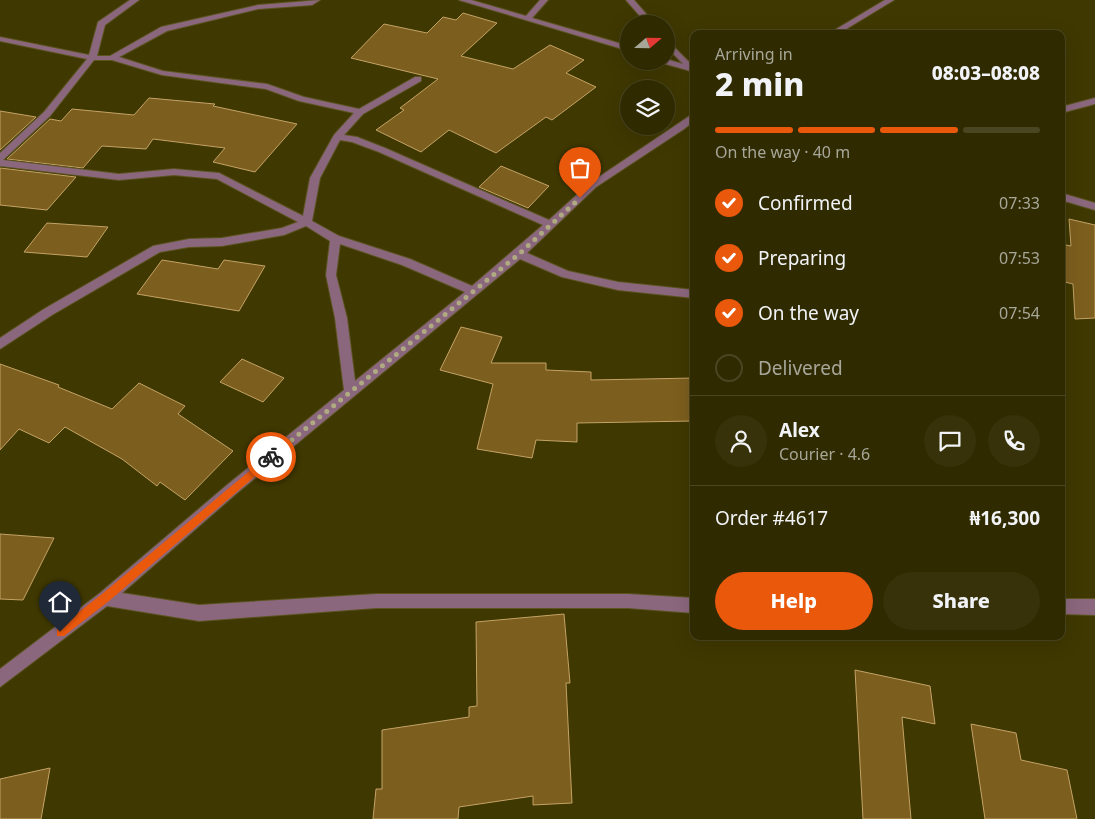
<!DOCTYPE html>
<meta charset="utf-8">
<style>
body{margin:0;font-family:"Noto Sans",sans-serif;background:#37320a;color:#f1f3f6;height:100vh;display:flex;flex-direction:column;font-size:19px;white-space:nowrap}
*{box-sizing:border-box;margin:0}
p{font-size:16px;color:#a7a799}
.icon{flex:none;width:28px;height:28px;fill:none;stroke:currentColor;stroke-width:2;stroke-linecap:round;stroke-linejoin:round}
.map{position:relative;flex:1;overflow:hidden}
.drawer{position:absolute;left:690px;top:30px;width:375px;height:610px;display:flex;flex-direction:column;background:#2f2a00;border-radius:10px;box-shadow:0 5px 20px #0002,0 0 0 1px #4a4622}
.drawer>*{flex:none}
.needle{width:32px;rotate:70deg}
.tools{position:absolute;left:620px;top:15px;display:grid;gap:10px}
.tools a{display:grid;place-items:center;width:55px;height:55px;border-radius:50%;background:#2f2a00;box-shadow:0 5px 20px #0002,0 0 0 1px #4a4622;font-size:25px}
.pin{position:absolute;display:grid;place-items:center;width:42px;height:42px;color:#fff;margin:-51px -21px;border-radius:50% 50% 50% 0;rotate:-45deg;box-shadow:0 0 5px #0007}
.pin .icon{rotate:45deg}
.courier{position:absolute;display:grid;place-items:center;width:50px;height:50px;margin:-25px;border:4px solid #ea580c;border-radius:50%;background:#fff;color:#222;box-shadow:0 1px 6px #0007}
.headline em{font-style:normal;font-weight:800}
.headline div{display:flex;flex-direction:column-reverse}
.headline{display:flex;align-items:center;justify-content:space-between;height:85px;padding:0 25px}
h1{font-size:32px;font-weight:800;line-height:38px}
.bar{display:grid;grid-template-columns:repeat(4,1fr);gap:8px 5px;align-content:center;height:60px;padding:0 25px}
.bar i{height:6px;border-radius:4px;background:#4a4622}
.bar .current{background:#ea580c}
.bar p{grid-column:span 4}
.line{display:flex;align-items:center;gap:12px;padding:0 25px;border-top:1px solid #4a4622}
.line div{flex:1}
.round{display:grid;place-items:center;flex:none;width:52px;height:52px;border-radius:26px;background:#37320a}
ol{padding:0 25px;list-style:none}
li{display:flex;align-items:center;gap:15px;height:55px}
li p{margin-inline-start:auto}
li .icon{padding:5px;border-radius:50%;background:#ea580c;color:#fff;stroke-width:4}
li:last-child{color:#a7a799}
li i{width:28px;height:28px;border:2px solid #4a4622;border-radius:50%}
.primary-button{display:flex;gap:10px;margin-top:auto;padding:10px 25px}
.primary-button a{flex:1;height:58px;border-radius:30px;background:#ea580c;color:#fff;font-size:20px;font-weight:800;line-height:58px;text-align:center}
.primary-button a+a{background:#37320a;color:#f1f3f6}
.map>svg:first-child{display:block}
.building{fill:#7c5e1e;stroke:#c4a366}
.lines{fill:none;stroke-linecap:round;stroke-linejoin:round}
.street-casing{stroke:#5b5420;stroke-width:2}
.street{fill:#8b677d;fill-rule:evenodd}
.route{fill:#ea580c}
.done{stroke:#afaa81;stroke-width:5;stroke-dasharray:0 9}
</style>
<div class="map">
<svg width="1095" height="819" viewBox="0 0 1095 819">
<rect width="100%" height="100%" fill="#3f3800"/>
<path class="building" d="M463,13l34,10 -36,33 52,13 37,-24 34,15 -18,13 30,14 -44,33 -6,-3 -50,36 -47,-23 -28,22 -45,-22 28,-20 -4,-2 38,-29 -87,-21 33,-34 43,9 16,-16 13,3z
M149,98l66,6 -2,2 84,18 -42,48 -42,-10 12,-14 -72,-9 -7,10 -44,-3 -19,22 -76,-9 43,-40 11,2 11,-12 62,6z
M0,111l36,6 -36,33z
M501,166l48,20 -21,22 -49,-21z
M0,168l76,9 -29,33 -47,-5z
M1069,219l26,6v93l-20,1 -2,-35 -12,-3v-37l10,2z
M47,223l61,4 -21,30 -63,-5z
M162,260l56,9 6,-9 41,6 -26,45 -102,-17z
M461,327l41,10 -11,26h55v7l45,2v8l103,-2v43l-117,2v19l-41,-2 -4,18 -55,-9 16,-65 -53,-14z
M242,359l42,19 -21,24 -43,-20z
M0,364l59,21 -1,2 54,22 27,-26 46,23 -7,8 55,37 -48,49 -25,-18 -3,4 -35,-27 -57,-32 -16,16 -30,-14 -19,21z
M0,534l54,4 -31,62 -23,-1z
M564,614l6,69h-4l6,120 -39,2v-9l-74,11 -1,12h-85l3,-30h6v-59l87,-13v-10l8,-1 -1,-84z
M855,670l75,16 5,38 -33,-7 9,102h-48z
M971,724l45,9 5,27 46,10 10,49h-92z
M50,768l-9,51h-41v-40z"/>
<g class="lines">
<g class="street-casing">
<path id="street" d="M130,0h9l-34,25 -8,31h13l51,-29 97,-22 62,-5 -8,5 -54,4 -91,22 -48,26 44,14 104,13 37,13 55,12 56,-32h6v4l-58,33 -19,21 13,2 28,11 164,72 41,-37 104,-70v8l-10,8 -88,58 -69,66 41,18 50,11 76,8v8l-76,-8 -56,-13 -42,-18 -283,234 -115,100 77,12 177,-11h252l66,4v15l-66,-5h-252l-177,13 -92,-15 -107,81v-18l100,-76 127,-108 117,-95 -9,-72 -9,-43 4,-34 -24,-15 -22,9 -62,11 -33,1 -29,5 -108,63 -52,34v-11l44,-29 109,-63 36,-7 33,-1 60,-10 16,-6 -81,-43 -43,-4 -55,5 -119,-14v-13l44,-41 43,-53 -87,-18v-4l89,18 9,-33zM94,60h18l50,15 104,14 33,12 55,12 -20,22 -24,43 -7,38 -84,-43 -45,-4 -55,5 -116,-14 47,-44zM340,140l12,2 27,10 164,73 -71,61 -62,-27 -71,-23 -27,-15 8,-43zM340,244l62,21 63,27 -110,89 -8,-63 -11,-43z
M459,0h12l55,16 14,-16h8l-16,18 97,28v5z
M626,0h8l21,24h-8z
M885,0h9l-56,34h-10z
M666,39l28,28v5l-32,-9 -1,-2h5v-2l17,5 -17,-18z
M1095,98v6l-34,9v-6z
M1061,193l34,10v7l-34,-10z
M1061,599h34v16l-34,-1z"/>
</g>
<use href="#street" class="street"/>
</g>
<path class="route" d="M271,453l3,1v6l-165,141 -45,35h-7v-7l45,-35z"/>
<g class="lines">
<path class="done" d="M271,457l248,-203 61,-56"/>
</g>
</svg>
<div class="tools">
<a><svg class="needle" viewBox="-14 -14 28 28"><path d="M0-13l5 13h-10z" fill="#e53935"/><path d="M0 13l5-13h-10z" fill="#a7a799"/></svg></a>
<a><svg class="icon" aria-label="layers" viewBox="0 0 24 24"><path d="M12 4l9 5-9 5-9-5zM3 14l9 5 9-5"/></svg></a>
</div>
<div class="pin" style="left:580px;top:198px;background:#ea580c"><svg class="icon" aria-label="bag" viewBox="0 0 24 24"><path d="M5 8h14l-1 12H6zM9 8a3 3 0 0 1 6 0"/></svg></div>
<div class="pin" style="left:60px;top:632px;background:#1f2937"><svg class="icon" aria-label="home" viewBox="0 0 24 24"><path d="M3 11l9-7 9 7M6 9v11h12V9"/></svg></div>
<div class="courier" style="left:271px;top:457px"><svg class="icon" aria-label="bike" viewBox="0 0 24 24"><circle cx="6" cy="16" r="4"/><circle cx="18" cy="16" r="4"/><path d="M6 16l4-8h5l3 8M10 8l3 8H6M13 5h3"/></svg></div>
<section class="drawer">
<div class="headline"><div><h1>2 min</h1><p>Arriving in</p></div><em>08:03–08:08</em></div>
<div class="bar"><i class="current"></i><i class="current"></i><i class="current"></i><i></i><p>On the way · 40 m</p></div>
<ol>
<li><svg class="icon" aria-label="check" viewBox="0 0 24 24"><path d="M5 12l5 5 9-10"/></svg>Confirmed<p>07:33</p></li>
<li><svg class="icon" aria-label="check" viewBox="0 0 24 24"><path d="M5 12l5 5 9-10"/></svg>Preparing<p>07:53</p></li>
<li><svg class="icon" aria-label="check" viewBox="0 0 24 24"><path d="M5 12l5 5 9-10"/></svg>On the way<p>07:54</p></li>
<li><i></i>Delivered</li>
</ol>
<div class="line" style="height:90px"><a class="round"><svg class="icon" aria-label="person" viewBox="0 0 24 24"><circle cx="12" cy="8" r="4"/><path d="M4 21q1-7 8-7t8 7"/></svg></a><div><b>Alex</b><p>Courier · 4.6</p></div><a class="round"><svg class="icon" aria-label="chat" viewBox="0 0 24 24"><path d="M4 5h16v11H9l-5 4z"/></svg></a><a class="round"><svg class="icon" aria-label="phone" viewBox="0 0 24 24"><path d="M5 4h4l2 5-3 2q2 4 5 5l2-3 5 2v4C11 20 4 13 5 4z"/></svg></a></div>
<div class="line" style="height:65px"><div>Order #4617</div><b>₦16,300</b></div>
<div class="primary-button"><a>Help</a><a>Share</a></div>
</section>
</div>
